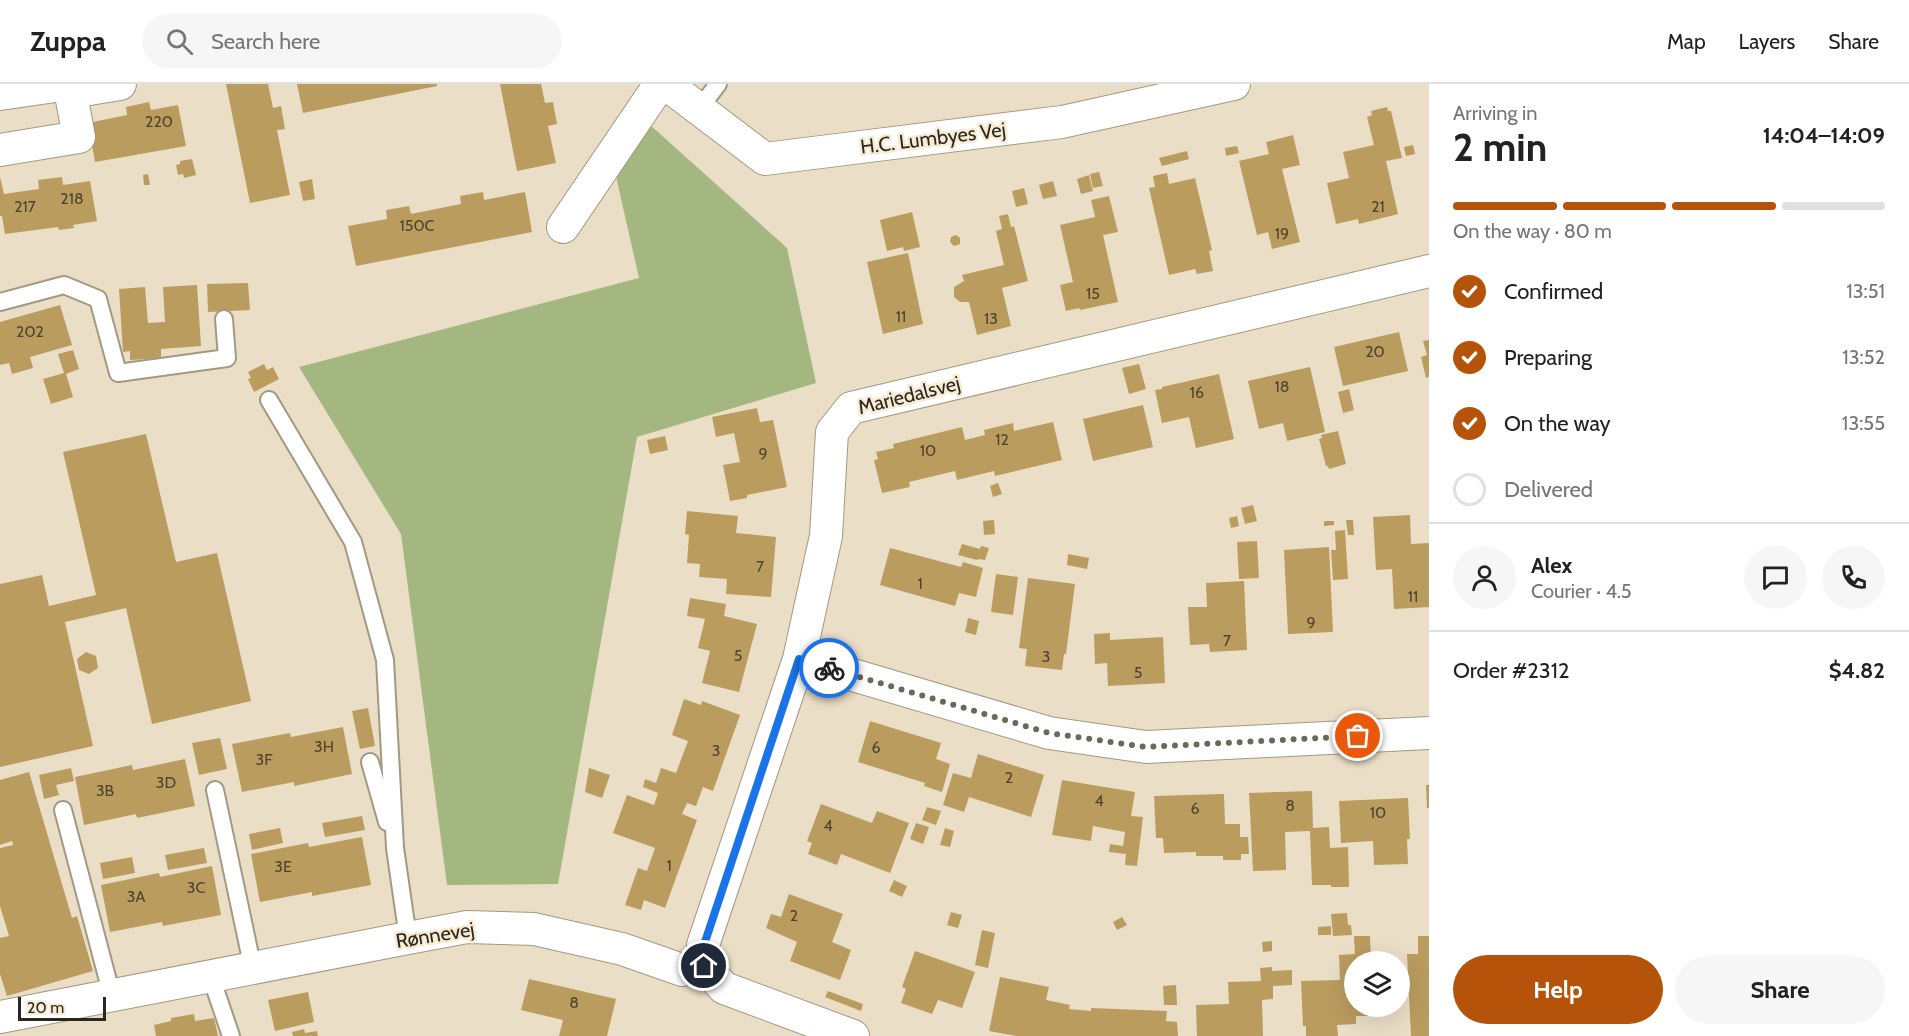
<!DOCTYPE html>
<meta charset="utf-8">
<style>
body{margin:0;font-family:Cabin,sans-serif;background:#f6f6f6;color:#222;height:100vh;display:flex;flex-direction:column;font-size:22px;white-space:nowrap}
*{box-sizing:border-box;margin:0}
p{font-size:20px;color:#767676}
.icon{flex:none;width:33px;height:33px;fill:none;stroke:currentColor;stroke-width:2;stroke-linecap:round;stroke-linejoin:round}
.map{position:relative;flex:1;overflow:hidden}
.side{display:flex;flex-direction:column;background:#fff;width:480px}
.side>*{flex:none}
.fabs{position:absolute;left:1344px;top:867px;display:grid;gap:12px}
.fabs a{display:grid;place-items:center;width:66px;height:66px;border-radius:50%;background:#fff;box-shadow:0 6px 24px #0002;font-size:30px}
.scale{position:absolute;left:18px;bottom:15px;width:88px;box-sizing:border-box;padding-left:6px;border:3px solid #2b271e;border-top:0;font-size:16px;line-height:21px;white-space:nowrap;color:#2b271e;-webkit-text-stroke:4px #f8ebd4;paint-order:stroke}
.pin{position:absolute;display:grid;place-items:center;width:51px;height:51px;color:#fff;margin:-26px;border:3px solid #fff;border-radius:50%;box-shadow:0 2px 6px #0007}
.courier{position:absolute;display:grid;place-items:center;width:60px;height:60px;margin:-30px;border:4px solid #1a73e8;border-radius:50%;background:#fff;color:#222;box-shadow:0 2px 8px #0007}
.head em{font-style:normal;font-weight:700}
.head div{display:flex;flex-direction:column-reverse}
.head{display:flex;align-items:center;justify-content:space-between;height:102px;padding:0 24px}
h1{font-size:39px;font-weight:700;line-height:45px}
.bar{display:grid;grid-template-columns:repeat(4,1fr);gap:9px 6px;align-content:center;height:72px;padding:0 24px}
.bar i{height:8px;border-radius:4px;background:#e0e0e0}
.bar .selected{background:#b45309}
.bar p{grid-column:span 4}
.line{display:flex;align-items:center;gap:15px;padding:0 24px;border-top:2px solid #e0e0e0}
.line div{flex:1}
.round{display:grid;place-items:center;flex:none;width:63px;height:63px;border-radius:32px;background:#f6f6f6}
ol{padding:0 24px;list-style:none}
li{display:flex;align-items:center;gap:18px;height:66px}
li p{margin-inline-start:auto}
li .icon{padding:6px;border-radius:50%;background:#b45309;color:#fff;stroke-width:4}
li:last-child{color:#767676}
li i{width:33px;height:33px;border:3px solid #e0e0e0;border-radius:50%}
.cta{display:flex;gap:12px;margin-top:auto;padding:12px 24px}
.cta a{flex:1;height:69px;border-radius:36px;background:#b45309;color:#fff;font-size:24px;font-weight:700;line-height:69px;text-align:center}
.cta a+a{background:#f6f6f6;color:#222}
header{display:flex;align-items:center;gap:36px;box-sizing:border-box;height:84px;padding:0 30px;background:#fff;border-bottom:2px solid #e0e0e0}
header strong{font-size:28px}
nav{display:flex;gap:33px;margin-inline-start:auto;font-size:21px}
.search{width:420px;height:54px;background:#f6f6f6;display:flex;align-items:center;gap:15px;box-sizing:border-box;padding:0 21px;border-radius:33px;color:#767676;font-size:22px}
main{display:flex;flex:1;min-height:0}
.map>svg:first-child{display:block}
.green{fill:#a4b780}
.building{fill:#ba9c5f}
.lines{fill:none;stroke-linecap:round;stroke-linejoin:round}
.lane-casing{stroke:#a39882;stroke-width:20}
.street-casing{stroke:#a39882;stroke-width:34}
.lane{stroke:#fff;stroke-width:16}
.street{stroke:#fff;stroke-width:32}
.done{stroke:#6e6759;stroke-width:6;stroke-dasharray:0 10.8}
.route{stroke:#1a73e8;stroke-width:8}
.labels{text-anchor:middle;stroke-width:5;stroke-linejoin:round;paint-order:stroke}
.number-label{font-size:16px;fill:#4f442e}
.street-label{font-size:20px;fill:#2b271e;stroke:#f8ebd4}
</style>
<header>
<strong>Zuppa</strong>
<div class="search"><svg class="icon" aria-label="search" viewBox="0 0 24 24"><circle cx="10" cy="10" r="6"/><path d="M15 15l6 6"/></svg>Search here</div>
<nav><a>Map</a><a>Layers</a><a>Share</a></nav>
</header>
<main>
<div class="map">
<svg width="1429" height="952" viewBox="0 0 1429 952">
<rect width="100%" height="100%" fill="#eadec7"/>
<path class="green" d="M649,40l138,124 29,135 -179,54 -79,447 -111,1 -46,-351 -102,-167 340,-89 -24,-106z"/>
<path class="building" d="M226,0h42l5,24 8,-2 4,23 -8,1 13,65 -40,8z
M297,0h140v2l-134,27z
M500,0h41l4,19 8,-1 4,22 -9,2 8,37 -39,8z
M149,18l2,8 27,-5 8,41 -91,16 -7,-39 39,-8 -1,-8z
M1387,23l1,4h3l11,47 -16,3 12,53 -39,10 -1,-5 -22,5 -9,-41 22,-5 -6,-26 31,-7 -7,-28 5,-2 -1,-4z
M1293,51l7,30 -18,4 18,73 -28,7 -4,-17 -11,3 -18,-74 30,-7 -3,-12z
M1413,61l2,9 -9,2 -2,-9z
M1237,62l2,7 -13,3 -1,-8z
M1187,67l2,8 -27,7 -3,-8z
M192,75l4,16 -12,3 -1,-4 -5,1 -2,-10 4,-1v-3z
M1099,88l4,14 -10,2 -3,-14z
M1167,89l2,11 26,-6 17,72 -3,1 4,20 -16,3 -2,-5 -26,6 -20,-87 6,-1 -2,-11z
M148,90l2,11h-6l-1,-10z
M1089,91l4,16 -12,3 -4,-15z
M0,93l4,17 35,-5 -1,-9 24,-3 1,8 27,-4 7,40 -24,4 1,3 -15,2 -1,-3 -53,7 -3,-18h-2z
M312,95l3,20 -12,2 -4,-19z
M1053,97l4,15 -14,3 -4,-14z
M1024,104l4,16 -12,3 -4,-16z
M483,108l1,8 41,-8 7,40 -176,34 -8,-40 39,-7 -1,-9 23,-4 2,8 50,-10 -1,-8z
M1109,112l9,36 -15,3 15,67 -38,8 -1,-2 -13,3 -6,-26 13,-3 -13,-57 35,-8 -4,-17z
M912,128l8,35 -16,4 -1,-4 -16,4 -7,-31z
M1008,130l3,13 3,-1 14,55 -26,7 9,38 -34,9 -8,-33h-9l-6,-5v-10l10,-6 -2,-6 42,-10 -8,-34 6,-2 -3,-13z
M956,151l4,3v6l-6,2 -4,-4 1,-5z
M908,169l15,71 -40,10 -16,-72z
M248,199l2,27 -42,2 -1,-28z
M197,201l4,61 -40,3v9l-31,2v-9l-7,1 -4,-63 26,-2 3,36 17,-1 -2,-35z
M60,221l12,40 -42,12 3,11 -21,6 -3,-11 -9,2v-43z
M1399,248l9,39 -65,15 -9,-39z
M1429,256v37l-3,1 -5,-21 6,-2 -4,-14z
M73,266l6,19 -13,5 7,23 -22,7 -8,-25 21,-6 -6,-19z
M264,280l3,6 6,-3 6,12 -25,13 -6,-13 3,-1 -3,-6z
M1139,280l7,25 -17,5 -7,-26z
M1310,283l15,65 -38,9 -4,-18 -24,6 -11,-48z
M1219,290l15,65 -38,9 -7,-31 -27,6 -7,-33 7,-1v-2z
M1349,305l5,21 -11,3 -5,-21z
M1143,321l10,42 -60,14 -10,-42z
M757,324l3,14 13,-2 14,67 -40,8v3l-17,3 -7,-36 17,-3 -6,-29 -18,4 -4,-20z
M1053,338l9,38 -67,16 -1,-5 -37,9 -2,-9 -46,11 1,5 -28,6 -8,-33 4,-1 -2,-7 18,-4 -1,-4 69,-17 3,13 20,-5 -1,-5 29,-7 1,8z
M1338,347l8,33 -17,5 -1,-3h-2l-7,-27 3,-1 -1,-3z
M146,350l30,128 41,-9 34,148 -99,23 -26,-116 -61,14 28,124 -93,21v-183l42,-9 7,31 47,-11 -33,-143z
M665,352l3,14 -18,4 -3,-14z
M998,399l4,11 -9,3 -3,-11z
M1253,421l4,16 -12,3 -4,-16z
M687,427l51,5 -2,17 40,4 -5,60 -45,-3 1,-15 -28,-2 1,-13 -13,-1 2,-28 -4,-1z
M1410,431l1,29 18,-1v64l-35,2 -2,-40 -16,1 -3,-53z
M1237,432l2,10 -8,2 -2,-10z
M994,436l1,14 -11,1 -1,-14z
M1346,436h7l1,15h-6z
M1324,437h10v4l-10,1z
M1345,446l3,49 -15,1 -2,-30h5l-1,-19z
M1257,457l2,37 -20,1 -2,-37z
M962,460l18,5 1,-3 8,2 -4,12 -7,-1 -1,1 -19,-5z
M1329,463l4,85 -45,2 -4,-84z
M890,464l71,19 2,-5 20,6 -7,29 -17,-4 -4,13 -75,-21z
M1068,470l21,4 -2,11 -20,-4z
M996,490l22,3 -5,38 -22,-3z
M1028,494l47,6 -9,70h-2l-2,16 -37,-4 2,-17 -8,-1z
M1244,497l3,69 -37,2 -1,-8 -19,1 -2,-38h19l-1,-24z
M690,514l36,6 -2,12 33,8 -18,68 -37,-9 8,-32 -12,-3 7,-29 -18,-3z
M968,534l11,3 -3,14 -11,-3z
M1110,549v7l53,-3 2,46 -57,3 -1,-23 -12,1 -1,-30z
M86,568l10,4 2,12 -9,6 -10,-4 -2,-11z
M684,615l17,6 1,-4 38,14 -27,76 -10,-4 -7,19 -9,-3 -5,11 15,6 -32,88 -21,-8 -3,10 -16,-5 13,-37 9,3 8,-23 -42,-15 14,-38 27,10 4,-12 -15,-6 2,-8 11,4 5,-15 15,5 12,-32 -16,-6z
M368,624l7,38 -15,3 -8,-38z
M870,637l71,22 -5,16 14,5 -8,28 -18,-6 1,-3 -67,-21z
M343,643l9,47 -58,12v-4l-52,10 -10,-48 58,-11 1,4z
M220,654l7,31 -28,6 -7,-32z
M978,670l66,21 -13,42 -62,-20 -5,15 -21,-7 10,-32 18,5z
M185,675l10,47 -58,12 -1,-4 -52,11 -9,-48 57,-12 1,5z
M71,684l3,13 -18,4 3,10 -15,4 -5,-24z
M589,684l21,7 -8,23 -17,-6z
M29,688l43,146 5,-2 16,55 -86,25 -7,-22v-36l9,-2 -9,-30v-58l13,-3 -1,-4 -12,4v-65z
M1062,696l73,12 -4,24 12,1 -6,49 -12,-1 1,-11 -17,-2 1,-8 13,2 2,-14 -32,-6 -2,15 -39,-6z
M1426,701h3v23h-2z
M1312,707l1,37 16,-1 1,21 18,-1 1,40h-18v-2h-19l-2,-54 -25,1 1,38 -33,1 -4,-78z
M1224,710l1,30h15v13h8l1,17h-8v6h-18v-4h-27v-4l-32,1 -1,-15h-7l-2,-42z
M1408,714l2,41h-3l1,25 -34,1 -1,-24 -32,2 -2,-42z
M821,720l51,19 5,-12 32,12 -19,50 -49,-19 -4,11 -29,-11 4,-11 -5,-2z
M927,723l14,4 -5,14 -14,-5z
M362,732l3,14 -40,7 -3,-14z
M916,739l13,4 -6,17 -13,-5z
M280,744l3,15 -31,7 -3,-16z
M945,744l9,3 -4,16 -10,-2z
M362,753l9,48 -59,11v-4l-52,10 -9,-48 57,-11 1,4z
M204,764l3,15 -39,7 -3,-15z
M132,773l3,16 -32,6 -3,-16z
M212,782l9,49 -58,11 -1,-4 -52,10 -9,-47 58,-12 1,4z
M894,796l13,6 -5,11 -13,-6z
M789,810l54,20 -11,28 19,8 -11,30 -50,-19 7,-19 -31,-14 5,-14 10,3z
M951,828l11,3 -4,13 -11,-3z
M1347,829l1,12h3l1,10 -19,1 -2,-22z
M1122,833l5,8 -10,5 -4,-8z
M1331,842v9h-13v-8z
M982,846l13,3 -7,35 -13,-3z
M1354,852h16l1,26h-17v44h19v10h-17v8l-19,1 1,11h-32v-10h-3l-2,-45 39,-1 -1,-25 16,-1z
M1418,852h11v100h-18l-4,-82h11z
M1272,857v10l-9,1 -1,-10z
M915,867l60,21 -13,36 -24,-8 -6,14 -31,-11 5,-14 -4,-2z
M1272,883v4l20,-1v15l-19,1v13l-11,1 1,36h-66l-1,-31 33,-1 -1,-22 33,-1 -1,-13z
M1000,893l49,10 -3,13 24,5 -1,4 22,2v-3l76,3 -1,10 11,1 1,14h-162l-27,-5z
M529,895l87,20 -9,37h-48l4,-16 -42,-10z
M1176,901l1,20h-13l-1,-19z
M828,907l35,13 -2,7 -36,-14z
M308,908l6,30 -39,9 -7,-31z
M194,930l1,7 19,-3 4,18h-62l-2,-11 17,-4v-3z
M304,945l1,4 12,-2 1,5h-25l-1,-4z"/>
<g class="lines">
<g class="lane-casing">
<path id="lane" d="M699,25l19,-25
M0,218l64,-17 34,14 20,74 109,-15 -3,-39
M269,316l84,142 32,118 10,188 13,90
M370,678l17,60
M215,706l38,179
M63,726l49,186
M211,893l20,59"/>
</g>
<g class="street-casing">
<path id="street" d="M666,0l99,75 297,-37 172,-38
M71,8l49,-8
M0,10l69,-10 10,53 -79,13
M563,143l97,-143
M799,575l250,74 97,14 283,-14
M704,882l-1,-21 96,-286 27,-123 6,-104 19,-24 578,-137
M0,933l408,-79 59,-11 67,2 88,20 60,21 22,-4 20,22 129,48"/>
</g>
<use href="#lane" class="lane"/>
<use href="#street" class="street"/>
</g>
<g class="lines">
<path class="done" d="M829,584l220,65 97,14 212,-11"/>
<path class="route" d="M704,882v-21l95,-286 30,9"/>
</g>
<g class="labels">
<g class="number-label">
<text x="159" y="43">220</text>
<text x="72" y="120">218</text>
<text x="25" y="128">217</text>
<text x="1378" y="128">21</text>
<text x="417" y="147">150C</text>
<text x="1282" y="155">19</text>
<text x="1093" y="215">15</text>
<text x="901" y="238">11</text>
<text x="991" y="240">13</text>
<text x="30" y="253">202</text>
<text x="1375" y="273">20</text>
<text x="1282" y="308">18</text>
<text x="1197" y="314">16</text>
<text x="1002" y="361">12</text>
<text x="928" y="372">10</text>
<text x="763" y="375">9</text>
<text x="760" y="488">7</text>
<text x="920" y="505">1</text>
<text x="1413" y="518">11</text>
<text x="1311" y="544">9</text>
<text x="1227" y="562">7</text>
<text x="738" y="577">5</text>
<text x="1046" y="578">3</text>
<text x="1138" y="594">5</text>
<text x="324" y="668">3H</text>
<text x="876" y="669">6</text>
<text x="716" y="672">3</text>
<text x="264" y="681">3F</text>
<text x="1009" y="699">2</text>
<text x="166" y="704">3D</text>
<text x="105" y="712">3B</text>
<text x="1099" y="722">4</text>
<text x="1290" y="727">8</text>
<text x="1195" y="730">6</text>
<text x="1378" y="734">10</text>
<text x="828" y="747">4</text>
<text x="669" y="787">1</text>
<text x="283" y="788">3E</text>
<text x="196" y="809">3C</text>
<text x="136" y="818">3A</text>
<text x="794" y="837">2</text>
<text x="574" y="924">8</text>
</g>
<g class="street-label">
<text transform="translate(933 54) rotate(-7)" y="7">H.C. Lumbyes Vej</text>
<text transform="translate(909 311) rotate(-14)" y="7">Mariedalsvej</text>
<text transform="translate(435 851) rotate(-9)" y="7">Rønnevej</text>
</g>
</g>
</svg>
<div class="fabs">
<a><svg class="icon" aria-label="layers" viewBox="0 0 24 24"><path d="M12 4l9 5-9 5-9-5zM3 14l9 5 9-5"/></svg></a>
</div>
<div class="scale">20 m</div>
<div class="pin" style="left:1358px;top:652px;background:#ea580c"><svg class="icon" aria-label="bag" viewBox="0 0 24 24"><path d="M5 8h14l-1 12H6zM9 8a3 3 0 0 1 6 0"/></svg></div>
<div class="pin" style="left:704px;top:882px;background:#1f2937"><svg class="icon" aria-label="home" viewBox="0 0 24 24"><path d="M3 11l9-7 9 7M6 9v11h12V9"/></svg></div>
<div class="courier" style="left:829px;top:584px"><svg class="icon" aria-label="bike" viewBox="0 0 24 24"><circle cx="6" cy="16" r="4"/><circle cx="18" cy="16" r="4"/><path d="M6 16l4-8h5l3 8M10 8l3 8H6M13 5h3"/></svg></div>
</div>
<section class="side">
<div class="head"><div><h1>2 min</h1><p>Arriving in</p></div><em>14:04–14:09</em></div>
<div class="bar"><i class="selected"></i><i class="selected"></i><i class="selected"></i><i></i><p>On the way · 80 m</p></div>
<ol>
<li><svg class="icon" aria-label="check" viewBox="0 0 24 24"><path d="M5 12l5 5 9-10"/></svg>Confirmed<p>13:51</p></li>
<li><svg class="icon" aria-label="check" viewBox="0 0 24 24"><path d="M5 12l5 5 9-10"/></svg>Preparing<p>13:52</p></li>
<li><svg class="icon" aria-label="check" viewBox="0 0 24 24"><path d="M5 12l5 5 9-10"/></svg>On the way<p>13:55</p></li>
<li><i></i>Delivered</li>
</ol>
<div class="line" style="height:108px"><a class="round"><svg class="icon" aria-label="person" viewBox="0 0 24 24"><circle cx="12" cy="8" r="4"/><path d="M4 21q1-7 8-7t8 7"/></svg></a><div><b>Alex</b><p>Courier · 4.5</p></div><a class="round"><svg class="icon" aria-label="chat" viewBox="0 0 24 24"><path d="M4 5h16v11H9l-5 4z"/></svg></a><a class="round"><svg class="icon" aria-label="phone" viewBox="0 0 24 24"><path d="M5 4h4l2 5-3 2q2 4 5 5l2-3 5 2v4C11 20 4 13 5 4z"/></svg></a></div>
<div class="line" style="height:78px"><div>Order #2312</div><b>$4.82</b></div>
<div class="cta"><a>Help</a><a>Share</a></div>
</section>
</main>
